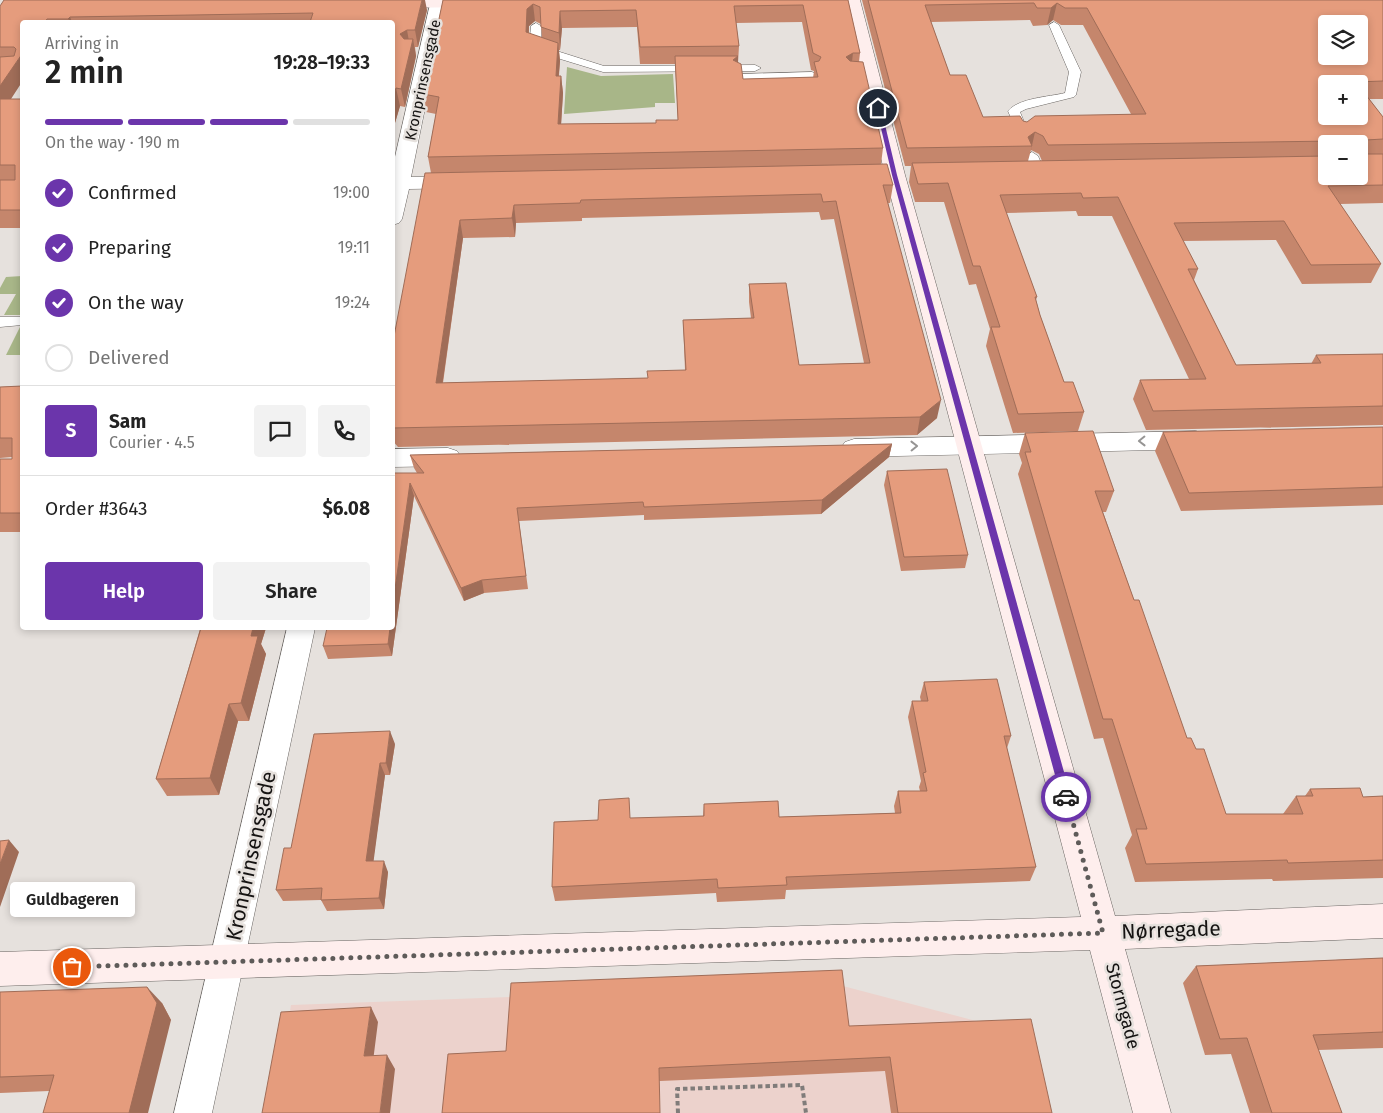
<!DOCTYPE html>
<meta charset="utf-8">
<style>
body{margin:0;font-family:"Fira Sans",sans-serif;background:#f2f2f2;color:#222;height:100vh;display:flex;flex-direction:column;font-size:19px;white-space:nowrap}
*{box-sizing:border-box;margin:0}
p{font-size:16px;color:#767676}
.icon{flex:none;width:28px;height:28px;fill:none;stroke:currentColor;stroke-width:2;stroke-linecap:round;stroke-linejoin:round}
.map{position:relative;flex:1;overflow:hidden}
.details{position:absolute;left:20px;top:20px;width:375px;height:610px;display:flex;flex-direction:column;background:#fff;border-radius:5px;box-shadow:0 2px 8px #0003}
.details>*{flex:none}
.controls{position:absolute;left:1318px;top:15px;display:grid;gap:10px}
.controls a{display:grid;place-items:center;width:50px;height:50px;border-radius:5px;background:#fff;box-shadow:0 2px 8px #0003;font-size:25px}
.pin{position:absolute;display:grid;place-items:center;width:42px;height:42px;color:#fff;margin:-21px;border:2px solid #fff;border-radius:50%;box-shadow:0 1px 5px #0007}
.courier{position:absolute;display:grid;place-items:center;width:50px;height:50px;margin:-25px;border:4px solid #6b35ab;border-radius:50%;background:#fff;color:#222;box-shadow:0 1px 6px #0007}
.bubble{position:absolute;height:35px;border-radius:5px;background:#fff;box-shadow:0 2px 8px #0003;font-size:16px;font-weight:600;line-height:35px;text-align:center}
.overview em{font-style:normal;font-weight:600}
.overview div{display:flex;flex-direction:column-reverse}
.overview{display:flex;align-items:center;justify-content:space-between;height:85px;padding:0 25px}
h1{font-size:32px;font-weight:600;line-height:38px}
.bar{display:grid;grid-template-columns:repeat(4,1fr);gap:8px 5px;align-content:center;height:60px;padding:0 25px}
.bar i{height:6px;border-radius:4px;background:#e0e0e0}
.bar .on{background:#6b35ab}
.bar p{grid-column:span 4}
.line{display:flex;align-items:center;gap:12px;padding:0 25px;border-top:1px solid #e0e0e0}
.line div{flex:1}
.round{display:grid;place-items:center;flex:none;width:52px;height:52px;border-radius:5px;background:#f2f2f2}
ol{padding:0 25px;list-style:none}
li{display:flex;align-items:center;gap:15px;height:55px}
li p{margin-inline-start:auto}
li .icon{padding:5px;border-radius:50%;background:#6b35ab;color:#fff;stroke-width:4}
li:last-child{color:#767676}
li i{width:28px;height:28px;border:2px solid #e0e0e0;border-radius:50%}
.cta{display:flex;gap:10px;margin-top:auto;padding:10px 25px}
.cta a{flex:1;height:58px;border-radius:5px;background:#6b35ab;color:#fff;font-size:20px;font-weight:600;line-height:58px;text-align:center}
.cta a+a{background:#f2f2f2;color:#222}
.map>svg:first-child{display:block}
.education{fill:#ecd2cc}
.green{fill:#a8b688}
.lines{fill:none;stroke-linecap:round;stroke-linejoin:round}
.lane-casing{stroke:#696562;stroke-width:1}
.street-casing{stroke:#696562;stroke-width:1}
.secondary-casing{stroke:#696562;stroke-width:1}
.path{stroke:#807c7a;stroke-width:4;stroke-dasharray:4.5 3;stroke-linecap:butt}
.lane{fill:#fff;fill-rule:evenodd}
.street{fill:#fff;fill-rule:evenodd}
.secondary{fill:#feeeed;fill-rule:evenodd}
.wall{fill:#c5866c;fill-rule:evenodd}
.shaded-wall{fill:#a06d58}
.building{fill:#e59c7d;stroke:#a06d58;fill-rule:evenodd}
.oneway{stroke:#969594}
.route{fill:#6b35ab}
.done{stroke:#5e5b59;stroke-width:5;stroke-dasharray:0 9}
.labels{text-anchor:middle;stroke-width:5;stroke-linejoin:round;paint-order:stroke}
.far-street-label{font-size:15px;fill:#151312;stroke:#e6e1dd}
.street-label{font-size:18px;fill:#151312;stroke:#e6e1dd}
.near-street-label{font-size:21px;fill:#151312;stroke:#e6e1dd}
</style>
<div class="map">
<svg width="1383" height="1113" viewBox="0 0 1383 1113">
<rect width="100%" height="100%" fill="#e6e1dd"/>
<path class="education" d="M839,985l183,48 19,80h-769l19,-108z"/>
<path class="green" d="M567,67l34,9 72,-2 2,29h-20v4l-91,7z
M22,276v39h-18l12,-21h-16v-6l6,-11z
M22,323v32h-16z"/>
<g class="lines">
<g class="lane-casing">
<path id="lane" d="M1054,22l5,3 22,47 -5,23 -2,2 -48,12 -6,3 9,22 -6,4 -4,-1 -11,-26c11,-13 40,-14 57,-18l4,-21 -20,-47z
M536,23l5,3v20l63,20 151,-1 6,3 -6,3 -152,1 -72,-22 -2,-2 2,-22z
M812,72l6,3 -2,2 -76,3 -6,-3 6,-3z
M1032,152l6,4 7,16 -2,3h-8l-9,-19z
M0,317h22v8l-22,2z"/>
</g>
<g class="street-casing">
<path id="street" d="M431,0h16l-36,177 50,-1 7,2 3,4 -3,4 -7,2 -52,1 -7,30 -3,4 -7,2v-55z
M1196,431l9,3 4,6 -4,6 -9,3 -342,8 -9,-3 -4,-6 4,-6 9,-3z
M448,448l9,3 4,6 -4,6 -9,3 -56,1v-18z
M287,628h28l-103,485h-38z"/>
</g>
<g class="secondary-casing">
<path id="secondary" d="M383,0h103l1,2 -2,3 -6,2 -90,1 -6,-1 -2,-4z
M844,0h16l45,175 210,741 268,-12v34l-258,11 46,164h-38l-43,-163 -1090,36v-34l1081,-35 -196,-742z"/>
</g>
<path class="path" d="M678,1113l-1,-24 125,-4 4,28"/>
<use href="#lane" class="lane"/>
<use href="#street" class="street"/>
<use href="#secondary" class="secondary"/>
</g>
<path class="wall" d="M443,0h405l12,53 -1,9 24,86 -2,16 12,21 -3,18h-2l49,215 -20,17 -519,12 -6,-7v-93l39,-174 -3,-16 8,-43 -10,-2 -3,-18zM535,21l6,3 1,14 -13,-5v-7zM802,22l9,48 3,1 -1,7 -70,1 -5,-16 1,-17 -3,-23zM637,27l3,37h35l3,56 -22,3 -95,1 2,-31 -2,-17h-2l1,-15 -1,-11h1l2,-22zM819,212l2,8 13,-1 30,144 -65,2 -50,-81v18l2,16 -68,2 2,50 -37,8 -205,5 20,-145 52,-1 1,-14 66,-2v-3z
M862,0h521v99h-14l14,18v86l-43,1 41,60 -10,19 -69,1 -26,-44 -93,1 15,28 -4,11 42,85 75,-1 5,-9 67,-1v71l-237,5 -13,-31 7,-19 49,-1 -77,-163h-34l-2,-5 -70,2 31,84 -1,3 4,15 24,67 20,30 -6,19 -65,2 -27,-87 4,-17 -14,-45 -7,1 -25,-83h-29l-6,-20 2,-16h-6zM1030,20l3,6 14,-1 6,-5 8,5h22l48,89 -104,8 -44,-5 -33,-42 -19,-53zM1326,84h33v32zM1326,144h33l-33,32zM1031,150l8,4 3,7h-14z
M0,6l427,4 -9,37h-3l1,9 -11,51 -5,-1 -8,27v-111h-370l-11,77h11v129h-22z
M22,386v146h-22v-73h12v-2l-12,1v-71z
M1383,427v78l-202,6 -26,-60 8,-19z
M1025,433l89,58 -8,21h-3l31,88 53,138 9,11 30,65h57l13,-18h9l5,-7 53,8 20,-1v82l-110,3 -1,-2 -137,3 -10,-34 7,-13 -29,-97 -9,1 -76,-265 4,-11 -3,-9z
M892,444l-3,13 -68,57 -177,6v-5l-125,6 9,68 -44,4 -20,8 -50,-105 -22,160 -64,3 -5,-13 69,-173h25l-3,-5 -4,-13z
M887,471l81,84 -3,13 -64,3 -17,-86z
M196,628h70l-5,16 5,10 -17,67h-11l-19,74 -52,1 -11,-17 44,-150h-3z
M924,682l87,54 -4,12 29,119 -6,14 -244,9 -1,9 -68,3 -1,-9 -161,8 -3,-14 46,-67 105,-4 1,-12 75,13 116,-4 -1,-7 4,-15h22l-1,-4 2,-6 -13,-64 4,-16h9l-1,-4z
M395,744l-5,31h-5l-12,86 15,11 -4,37 -57,2 -6,-11 -38,1 -7,-11 15,-42z
M1383,958v90l-65,2 24,63h-92l-19,-59 -26,1 -22,-72 13,-17z
M0,992l162,11 9,17 -122,71 -49,2z
M849,1026l203,87h-161l-6,-42 -225,10 -154,-30z"/>
<path class="shaded-wall" d="M422,0h3l2,10 -9,37 -3,-17z
M1057,3l-4,17 -6,5 4,-17z
M533,4l2,17 -6,5 -1,23 -2,-17 1,-23z
M560,11l2,17 -2,22 -1,-17z
M70,17l2,5h-2l-2,-3z
M407,30l3,17 -10,-13z
M413,39l3,17 -11,51 -4,-18z
M558,43l2,18 -3,32 -1,-17z
M853,53l-2,17 -5,-13z
M22,54v28l-22,34v-30z
M738,56v17l-5,-13z
M561,76l2,17 -3,49 -2,-18z
M396,88l4,18 -8,27v-31z
M1035,132l-4,18v1l1,-5 -4,-9z
M514,205l2,18 -1,14 -3,-19z
M460,220l3,18 -23,163 -4,-18z
M941,400l-4,18 -20,17 3,-18z
M892,444l-3,13 -68,57 1,-14z
M410,483l4,13 -22,160 -4,-12 2,-16h2v-18z
M482,580l2,13 -20,8 -3,-13z
M253,628h13l-5,16 5,10 -17,67 -8,-18 10,-67z
M229,704l9,17 -19,74 -9,-17z
M390,731l5,13 -5,31 -4,-12z
M380,763l5,12 -13,98 -6,-12z
M9,840l10,12 -19,55v-43z
M384,861l4,11 -4,37 -5,-11z
M147,987l15,16 9,17 -23,93h-19z
M371,1007l7,15 -6,47 -8,-13z
M387,1055l8,14 -5,44h-10z"/>
<path class="building" d="M4,0h418l-7,30h-8l-7,4 4,5h9l-12,50 -5,-1 -4,14v-80h-82l3,-9 -243,4 -2,2h-21l-2,3h-23v32l-22,32v-29l14,-1 2,-7 -2,-2h-14v-41z
M443,0h405l12,53h-7l-7,4 4,4 13,1 20,86 -455,9 11,-60 -16,-3zM533,4l7,3 1,20 18,6 1,-22 76,-1 4,37 99,-1 -5,-40 69,-1 10,48 8,4 -2,4 -5,1 4,15 -75,2 -2,-15 -8,-4 5,-4h-63l3,64h-22v3l-98,1 3,-48h-5l2,-33 -32,-11 1,-23z
M868,0h515v81l-27,1 1,2h-31v32h33v-30l24,31v22l-17,1v14h17v31l-55,1 53,78 -70,1 -27,-44 -110,2 24,46h-10l48,96 85,-2 -5,-8 67,-1v52l-230,5 -13,-31 66,-1 -88,-182 -35,1 -2,-5 -81,2 37,102h-2l5,18 24,67h9l11,30 -66,2 -27,-87h9l-20,-61h-7l-25,-83 -30,1 -6,-21 414,-7v20h33v-32h-24v-3l-287,4 -5,-9 -8,-4 -7,5 4,9 -125,2zM1034,3l3,5h14l6,-5 8,5h22l59,106 -111,2 -8,6 -4,-1 -3,-5 -37,1 -17,-42h-16l-25,-70zM1326,24h33v32h-33z
M0,99h22v111h-22v-30h15v-15h-15z
M887,164l6,21h-10l58,215 -21,17 -528,11v-81l33,-174zM821,194l2,8 13,-1 34,162 -71,2 -13,-82 -37,1 5,34 -71,2 3,50 -39,1 1,7 -212,5 24,-163 52,-2 2,-13 66,-2 1,-3z
M22,386v127h-22v-54h12v-21h-12v-51z
M1383,427v60l-194,6 -26,-61z
M1093,431l21,60h-19l39,109h5l48,138h4l5,11h8l22,65h77l-7,-18h17l-3,-7 50,-1 3,9 20,-1v64l-95,3 -1,-3 -141,4 -10,-35h11l-35,-110h-9l-78,-267h6l-6,-19z
M892,444l-70,56 -178,7 -1,-5 -126,6 9,68 -44,4 -21,8 -51,-105 -18,127v-137h32l-14,-18z
M947,469l21,86 -64,2 -17,-86z
M201,628h52l-2,8h7l-17,67 -12,1 -19,74 -54,1z
M327,628h63l-2,16 -65,2z
M997,679l14,57h-7l32,131 -250,10 1,8 -69,3 -1,-9 -165,8 2,-65 44,-2 1,-20 30,-2 1,20 74,-2v-12l74,-3 1,16 122,-4 -3,-22h29l-4,-18 3,-1 -14,-71h16l-4,-19z
M390,731l-4,32h-6l-14,98h18l-5,37 -58,2 1,-12 -46,2 8,-42h7l23,-114z
M9,840l-9,24v-23z
M1383,958v74l-70,3 29,78h-70l-25,-75 -27,1 -24,-73z
M842,970l7,56 182,-7 21,94h-154l-8,-56 -231,11 1,45h-218l6,-59 58,-3 5,-68z
M147,987l10,16 -28,110h-86l11,-38 -54,2v-85z
M371,1007l-7,49 23,-1 -7,58h-118l19,-101z"/>
<defs><path id="oneway-chevron" d="M-2-3.5L2.5 0L-2 3.5" fill="none" stroke-width="1.6" stroke-linecap="round" stroke-linejoin="round" transform="scale(1.25)"/></defs>
<g class="oneway">
<use href="#oneway-chevron" transform="translate(1142 441) rotate(179)"/>
<use href="#oneway-chevron" transform="translate(914 446) rotate(-1)"/>
</g>
<path class="route" d="M876,107l5,1 16,67 174,622 -5,4 -5,-4 -169,-622z"/>
<g class="lines">
<path class="done" d="M72,967l1031,-34 -37,-136"/>
</g>
<g class="labels">
<g class="far-street-label">
<text transform="translate(423 80) rotate(-78)" y="5">Kronprinsensgade</text>
</g>
<g class="street-label">
<text transform="translate(1123 1006) rotate(75)" y="6">Stormgade</text>
</g>
<g class="near-street-label">
<text transform="translate(251 856) rotate(-78)" y="7">Kronprinsensgade</text>
<text transform="translate(1171 930) rotate(-2)" y="7">Nørregade</text>
</g>
</g>
</svg>
<div class="controls">
<a><svg class="icon" aria-label="layers" viewBox="0 0 24 24"><path d="M12 4l9 5-9 5-9-5zM3 14l9 5 9-5"/></svg></a>
<a>+</a>
<a>−</a>
</div>
<div class="pin" style="left:72px;top:967px;background:#ea580c"><svg class="icon" aria-label="bag" viewBox="0 0 24 24"><path d="M5 8h14l-1 12H6zM9 8a3 3 0 0 1 6 0"/></svg></div>
<div class="pin" style="left:878px;top:108px;background:#1f2937"><svg class="icon" aria-label="home" viewBox="0 0 24 24"><path d="M3 11l9-7 9 7M6 9v11h12V9"/></svg></div>
<div class="courier" style="left:1066px;top:797px"><svg class="icon" aria-label="car" viewBox="0 0 24 24"><path d="M5 17H2v-5l4-1 3-4h7l3 4 3 1v5h-3M9 17h6M6 11h13"/><circle cx="7" cy="17" r="2"/><circle cx="17" cy="17" r="2"/></svg></div>
<div class="bubble" style="left:10px;top:882px;width:125px">Guldbageren</div>
<section class="details">
<div class="overview"><div><h1>2 min</h1><p>Arriving in</p></div><em>19:28–19:33</em></div>
<div class="bar"><i class="on"></i><i class="on"></i><i class="on"></i><i></i><p>On the way · 190 m</p></div>
<ol>
<li><svg class="icon" aria-label="check" viewBox="0 0 24 24"><path d="M5 12l5 5 9-10"/></svg>Confirmed<p>19:00</p></li>
<li><svg class="icon" aria-label="check" viewBox="0 0 24 24"><path d="M5 12l5 5 9-10"/></svg>Preparing<p>19:11</p></li>
<li><svg class="icon" aria-label="check" viewBox="0 0 24 24"><path d="M5 12l5 5 9-10"/></svg>On the way<p>19:24</p></li>
<li><i></i>Delivered</li>
</ol>
<div class="line" style="height:90px"><b class="round" style="background:#6b35ab;color:#fff">S</b><div><b>Sam</b><p>Courier · 4.5</p></div><a class="round"><svg class="icon" aria-label="chat" viewBox="0 0 24 24"><path d="M4 5h16v11H9l-5 4z"/></svg></a><a class="round"><svg class="icon" aria-label="phone" viewBox="0 0 24 24"><path d="M5 4h4l2 5-3 2q2 4 5 5l2-3 5 2v4C11 20 4 13 5 4z"/></svg></a></div>
<div class="line" style="height:65px"><div>Order #3643</div><b>$6.08</b></div>
<div class="cta"><a>Help</a><a>Share</a></div>
</section>
</div>
